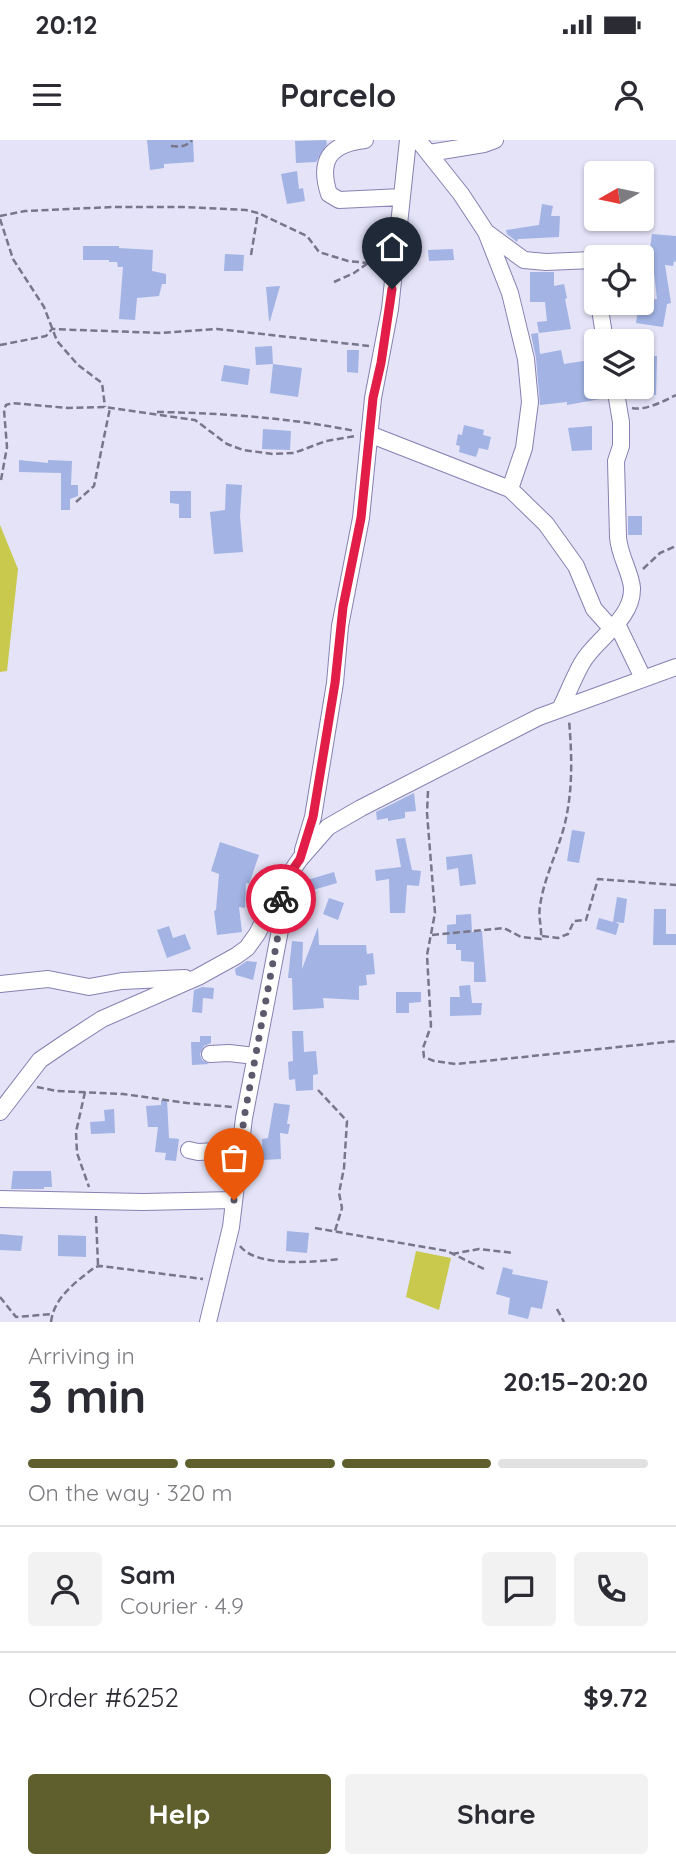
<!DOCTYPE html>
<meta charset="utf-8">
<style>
body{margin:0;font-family:Quicksand,sans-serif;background:#f2f2f3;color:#2b2b33;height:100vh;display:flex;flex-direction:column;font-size:26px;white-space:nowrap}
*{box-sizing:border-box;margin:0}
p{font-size:23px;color:#7c7c81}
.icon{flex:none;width:38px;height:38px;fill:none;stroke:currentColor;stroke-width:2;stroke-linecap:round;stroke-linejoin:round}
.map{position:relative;height:1182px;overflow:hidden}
.details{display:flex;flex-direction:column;background:#fff;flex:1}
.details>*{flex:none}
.needle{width:46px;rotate:261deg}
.fabs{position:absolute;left:584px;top:21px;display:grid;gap:14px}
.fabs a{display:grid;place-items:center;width:70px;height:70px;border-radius:7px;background:#fff;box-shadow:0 2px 5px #0004;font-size:35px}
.pin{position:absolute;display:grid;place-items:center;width:60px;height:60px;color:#fff;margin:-72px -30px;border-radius:50% 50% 50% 0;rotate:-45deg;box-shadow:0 0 7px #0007}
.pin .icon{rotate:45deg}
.courier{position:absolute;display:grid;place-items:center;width:70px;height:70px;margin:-35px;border:5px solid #e11d48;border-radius:50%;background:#fff;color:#222;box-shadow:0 2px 9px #0007}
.overview em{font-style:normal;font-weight:800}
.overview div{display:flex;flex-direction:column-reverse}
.overview{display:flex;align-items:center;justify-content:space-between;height:119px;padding:0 28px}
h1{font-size:46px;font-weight:800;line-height:52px}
.bar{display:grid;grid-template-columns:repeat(4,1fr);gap:10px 7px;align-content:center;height:84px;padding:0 28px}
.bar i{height:9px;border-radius:5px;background:#e1e1e2}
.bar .current{background:#5e5f2c}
.bar p{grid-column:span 4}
.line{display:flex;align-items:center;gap:18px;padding:0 28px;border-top:2px solid #e1e1e2}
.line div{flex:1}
.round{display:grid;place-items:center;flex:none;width:74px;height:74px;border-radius:7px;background:#f2f2f3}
.cta{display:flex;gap:14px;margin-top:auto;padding:14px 28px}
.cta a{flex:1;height:80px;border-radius:7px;background:#5e5f2c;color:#fff;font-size:28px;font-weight:800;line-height:80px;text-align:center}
.cta a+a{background:#f2f2f3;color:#2b2b33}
.status{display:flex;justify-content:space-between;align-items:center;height:49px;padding:0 35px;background:#fff;direction:ltr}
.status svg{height:19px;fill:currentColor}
header{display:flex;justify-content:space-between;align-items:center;height:91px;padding:0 28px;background:#fff;font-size:32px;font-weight:800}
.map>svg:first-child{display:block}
.green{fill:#c8c94d}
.building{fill:#a2b3e4}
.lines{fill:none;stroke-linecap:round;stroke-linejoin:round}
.minor-casing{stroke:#8681b1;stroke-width:18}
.path{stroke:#79768a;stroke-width:2.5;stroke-dasharray:7 3.5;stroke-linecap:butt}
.minor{stroke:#fff;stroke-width:16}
.done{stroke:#5d5a6e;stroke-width:7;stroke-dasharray:0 12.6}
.route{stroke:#e11d48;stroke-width:9}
</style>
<div class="status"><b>20:12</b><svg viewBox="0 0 49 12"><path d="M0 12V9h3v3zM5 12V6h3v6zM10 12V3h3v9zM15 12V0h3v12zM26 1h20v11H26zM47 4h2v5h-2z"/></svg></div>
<header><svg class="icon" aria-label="menu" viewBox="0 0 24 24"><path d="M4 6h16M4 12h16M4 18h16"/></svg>Parcelo<svg class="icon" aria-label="person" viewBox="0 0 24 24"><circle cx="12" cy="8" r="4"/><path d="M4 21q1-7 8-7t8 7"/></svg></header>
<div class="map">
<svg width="676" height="1182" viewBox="0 0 676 1182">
<rect width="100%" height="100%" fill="#e4e3f8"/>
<path class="green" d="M0,385l18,44 -11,102 -7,1z
M416,1111l35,7 -12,52 -33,-13z"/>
<path class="building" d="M147,0h46l1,22 -30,2v4l-14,2z
M326,0l1,4 -11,18 -20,1 -1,-22z
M297,31l2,18 4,-1 2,13 -18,3 -6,-30z
M542,64l11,2 -2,10h9l-1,21 -41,2 -1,3 -10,-8 -1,-4 33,-5z
M652,94l24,2v26l-2,-1 -1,5 -8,-1 6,38 -4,1 -4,23 -27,-4 2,-13 13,2 -2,-12 8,-1 -4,-35 -5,-1z
M83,106h36v2l34,2 -1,21 14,3v10h-4l-3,12 -22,2 -2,22 -16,-1 4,-52h-5l-1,-5h-8v-2h-26z
M453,109l1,11 -25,1 -1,-11z
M225,114l19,1 -1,16h-19z
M530,132h24v14l10,-2 3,14 -2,1 6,30 -32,4 -2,-11 10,-1 -2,-19h-15z
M280,146l-10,35h-1l-3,-34z
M538,193l2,21 21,-4 3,14 33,-5v28h8l1,11 -39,7v-3l-27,3 -4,-47 -5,-24z
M272,206l1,18 -17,1 -1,-18z
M347,210h12l-1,23 -11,-1z
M646,216h11l-1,39 -11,-1z
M273,224l29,4 -4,29 -28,-4z
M224,225l26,4 -2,16 -27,-4z
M464,285l20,5 -1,5 8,2 -3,13 -9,-2 -3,9 -17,-5 1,-6 -4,-1 2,-11 4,1z
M592,286v24l-20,1 -4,-23z
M263,289l28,2 -1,19 -28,-1z
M19,320l29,3v-3l24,1 -1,24h7v11l-8,3v11h-9v-37l-42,-1z
M226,344l16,1 -2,31 3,36 -29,2 -4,-42 15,-2z
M170,351h21v27h-12v-14l-9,-1z
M628,376h14v19h-14z
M414,653l2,18 -11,1v6l-17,3v-3l-11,2 -1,-8z
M572,690l13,2 -6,31 -12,-2z
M405,698l7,32 9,1 -2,15 -12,-1 -2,28h-15l-1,-34 -13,2 -1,-11 26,-3 -5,-28z
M220,702l39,13 -10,29 -3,-1 -1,25 -6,-1 3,25 -25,3 -3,-24 2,-1 3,-36 -8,-3z
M472,714l4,30 -16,2 -2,-18 -11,2 -1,-13z
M334,732l3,11 -45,13v-7l7,-10 5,2z
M617,757l10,2 -3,24 -9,-1 4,2 -3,11 -20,-6 3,-11 14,4z
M329,758l15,5 -6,17 -15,-6z
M654,769h12v25h10v11h-23z
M471,774l1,18 10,-1 4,51h-12v-20l-13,-1v-11h-5v-6h-9v-19l9,-1v-9z
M169,786l4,12 12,-4 6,15 -24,9 -10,-28z
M318,787l1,18h47l1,9 6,-1 2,21 -9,1 1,10 -8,1v14l-36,-2 1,10 -31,2 -1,-32h-4l4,-37 11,1 -1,27z
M247,821l10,1 -4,18 -17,-5 -1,-6z
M470,845l2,18h10l-1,12 -31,1v-19h10l-1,-11z
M202,847l12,1 -1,11 -10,-1 -1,15 -10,-1 2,-22z
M396,852h25v10l-12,1v10h-13z
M292,891h11l1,21 12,-1 2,23 -5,1v15l-17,1 -1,-12 -6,1 -1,-18 5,-1z
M200,896h11v7l-7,3 -4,8 2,6 7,4 -17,1 -1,-23h9z
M161,960h6l2,38 10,1 -3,22 -11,-1 1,-7 -11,-1 3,-25h-10l-2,-21 15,-1z
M274,963l16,2 -3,19h3l-2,10 -8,-1 1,26 -18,1 -1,-21 6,-1z
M114,969l1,24 -24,1 -1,-12 15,-1 -1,-11z
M13,1031h38l1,16h-8v2h-33z
M287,1091l22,2 -2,20 -21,-2z
M0,1094l23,2 -2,15 -21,-1z
M58,1095l28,1v21l-28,-1z
M503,1127l10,3 -1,4 36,7 -6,28 -11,-2 -3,12 -20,-5 2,-16 -14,-4z"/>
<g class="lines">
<g class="minor-casing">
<path id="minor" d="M365,0c-35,4 -47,20 -36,54l10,6 63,-3
M418,0l43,54 25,38 24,61 16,66 4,43 -6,46 -14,41
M429,13l55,-9 11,-4
M486,92l38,28 22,2 47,-2 4,27
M599,163l6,38
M369,294l141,55 36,35 30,42 18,43 18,20
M617,484l26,54
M561,567c7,-14 13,-30 21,-44 13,-24 51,-43 50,-75 -1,-15 -13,-33 -14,-51l-2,-76 5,-15v-24l-6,-35
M303,710l10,-33 22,-134 5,-57 21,-108 12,-120 17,-89 18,-169
M0,844l48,-5 41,8 33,-6 63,-3
M210,914l19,-1 26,3
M0,972l40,-52 25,-17 37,-24 96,-42 38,-21 11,-8 10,-14 25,-49 18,-26 28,-32 33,-19 178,-91 137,-50
M189,1010l9,2 41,-2
M0,1059l143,3 91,-2
M208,1182l23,-95 13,-109 36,-188 1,-36"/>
</g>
<path class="path" d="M171,6c9,1 15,1 21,-6
M0,76l25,-5 89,-4h71l61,3 12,3 49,23 12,16 29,9 20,2 14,-6
M0,79l13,40 31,48 13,34 21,24 24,18 3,24
M251,115l7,-42
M334,142l20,-9 14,-10
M0,205l46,-9 6,-7 110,4 55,-4 152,17
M632,268c13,3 32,-7 44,-13
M157,272c67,1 133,6 198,19
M1,340l6,-33 -3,-37 2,-5 6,-2 56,5 37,-1 90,13 32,24 16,6 30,4 21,-1 32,-12 29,-5
M76,362l18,-16 16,-78
M643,429l17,-16 16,-7
M428,651l-1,22 8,100 -8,42 4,71 -8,22 1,9 10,4 22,3 220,-23
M432,795l72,-7 17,9 20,2c1,-11 -3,-22 -1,-33 4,-29 18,-54 25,-83 8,-34 7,-68 4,-103
M542,796l16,2 10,-4 6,-13 12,-1 12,-41 78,6
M37,947l20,4 66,3 64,9 45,4
M318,950l29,31 -3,47 -5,25 3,15 -7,23
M85,952l-9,40 1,21 12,34
M96,1076l2,49
M315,1088l132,23 39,19
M240,1106c17,22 74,16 100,13
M452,1114l27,-5 35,4
M0,1157l16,20 36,-3
M557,1169l7,13
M51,1182c3,-25 25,-40 44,-55l6,-1 102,13"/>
<use href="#minor" class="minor"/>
</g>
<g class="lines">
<path class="done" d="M234,1060l10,-82 35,-188 2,-31"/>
<path class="route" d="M281,759l1,-14 18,-26 13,-42 22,-134 8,-76 18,-89 12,-120 8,-35 11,-74"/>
</g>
</svg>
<div class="fabs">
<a><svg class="needle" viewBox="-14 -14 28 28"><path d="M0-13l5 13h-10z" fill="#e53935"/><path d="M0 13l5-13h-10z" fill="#7c7c81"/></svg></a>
<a><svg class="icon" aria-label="locate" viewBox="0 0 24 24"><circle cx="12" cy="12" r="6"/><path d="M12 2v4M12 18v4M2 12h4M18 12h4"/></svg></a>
<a><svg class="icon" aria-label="layers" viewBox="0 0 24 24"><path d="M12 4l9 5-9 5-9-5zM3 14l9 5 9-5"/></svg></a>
</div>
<div class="pin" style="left:234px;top:1060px;background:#ea580c"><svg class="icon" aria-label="bag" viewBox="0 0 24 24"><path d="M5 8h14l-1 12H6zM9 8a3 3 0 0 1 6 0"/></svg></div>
<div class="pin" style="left:392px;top:149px;background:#1f2937"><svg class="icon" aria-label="home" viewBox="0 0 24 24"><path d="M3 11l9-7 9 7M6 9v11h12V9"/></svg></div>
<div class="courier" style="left:281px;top:759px"><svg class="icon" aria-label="bike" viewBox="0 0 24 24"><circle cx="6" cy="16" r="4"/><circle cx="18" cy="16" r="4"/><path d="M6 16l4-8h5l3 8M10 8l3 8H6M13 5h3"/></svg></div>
</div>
<section class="details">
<div class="overview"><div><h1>3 min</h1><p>Arriving in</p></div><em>20:15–20:20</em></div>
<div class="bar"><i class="current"></i><i class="current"></i><i class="current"></i><i></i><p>On the way · 320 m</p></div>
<div class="line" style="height:126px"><a class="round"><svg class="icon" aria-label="person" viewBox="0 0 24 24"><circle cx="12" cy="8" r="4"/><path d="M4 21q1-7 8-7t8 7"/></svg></a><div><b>Sam</b><p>Courier · 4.9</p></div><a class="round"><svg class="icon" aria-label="chat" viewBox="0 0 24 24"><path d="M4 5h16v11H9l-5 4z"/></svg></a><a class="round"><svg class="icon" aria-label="phone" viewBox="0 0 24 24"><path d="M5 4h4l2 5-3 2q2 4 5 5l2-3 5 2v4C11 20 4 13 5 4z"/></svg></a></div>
<div class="line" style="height:91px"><div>Order #6252</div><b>$9.72</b></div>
<div class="cta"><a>Help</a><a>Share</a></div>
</section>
